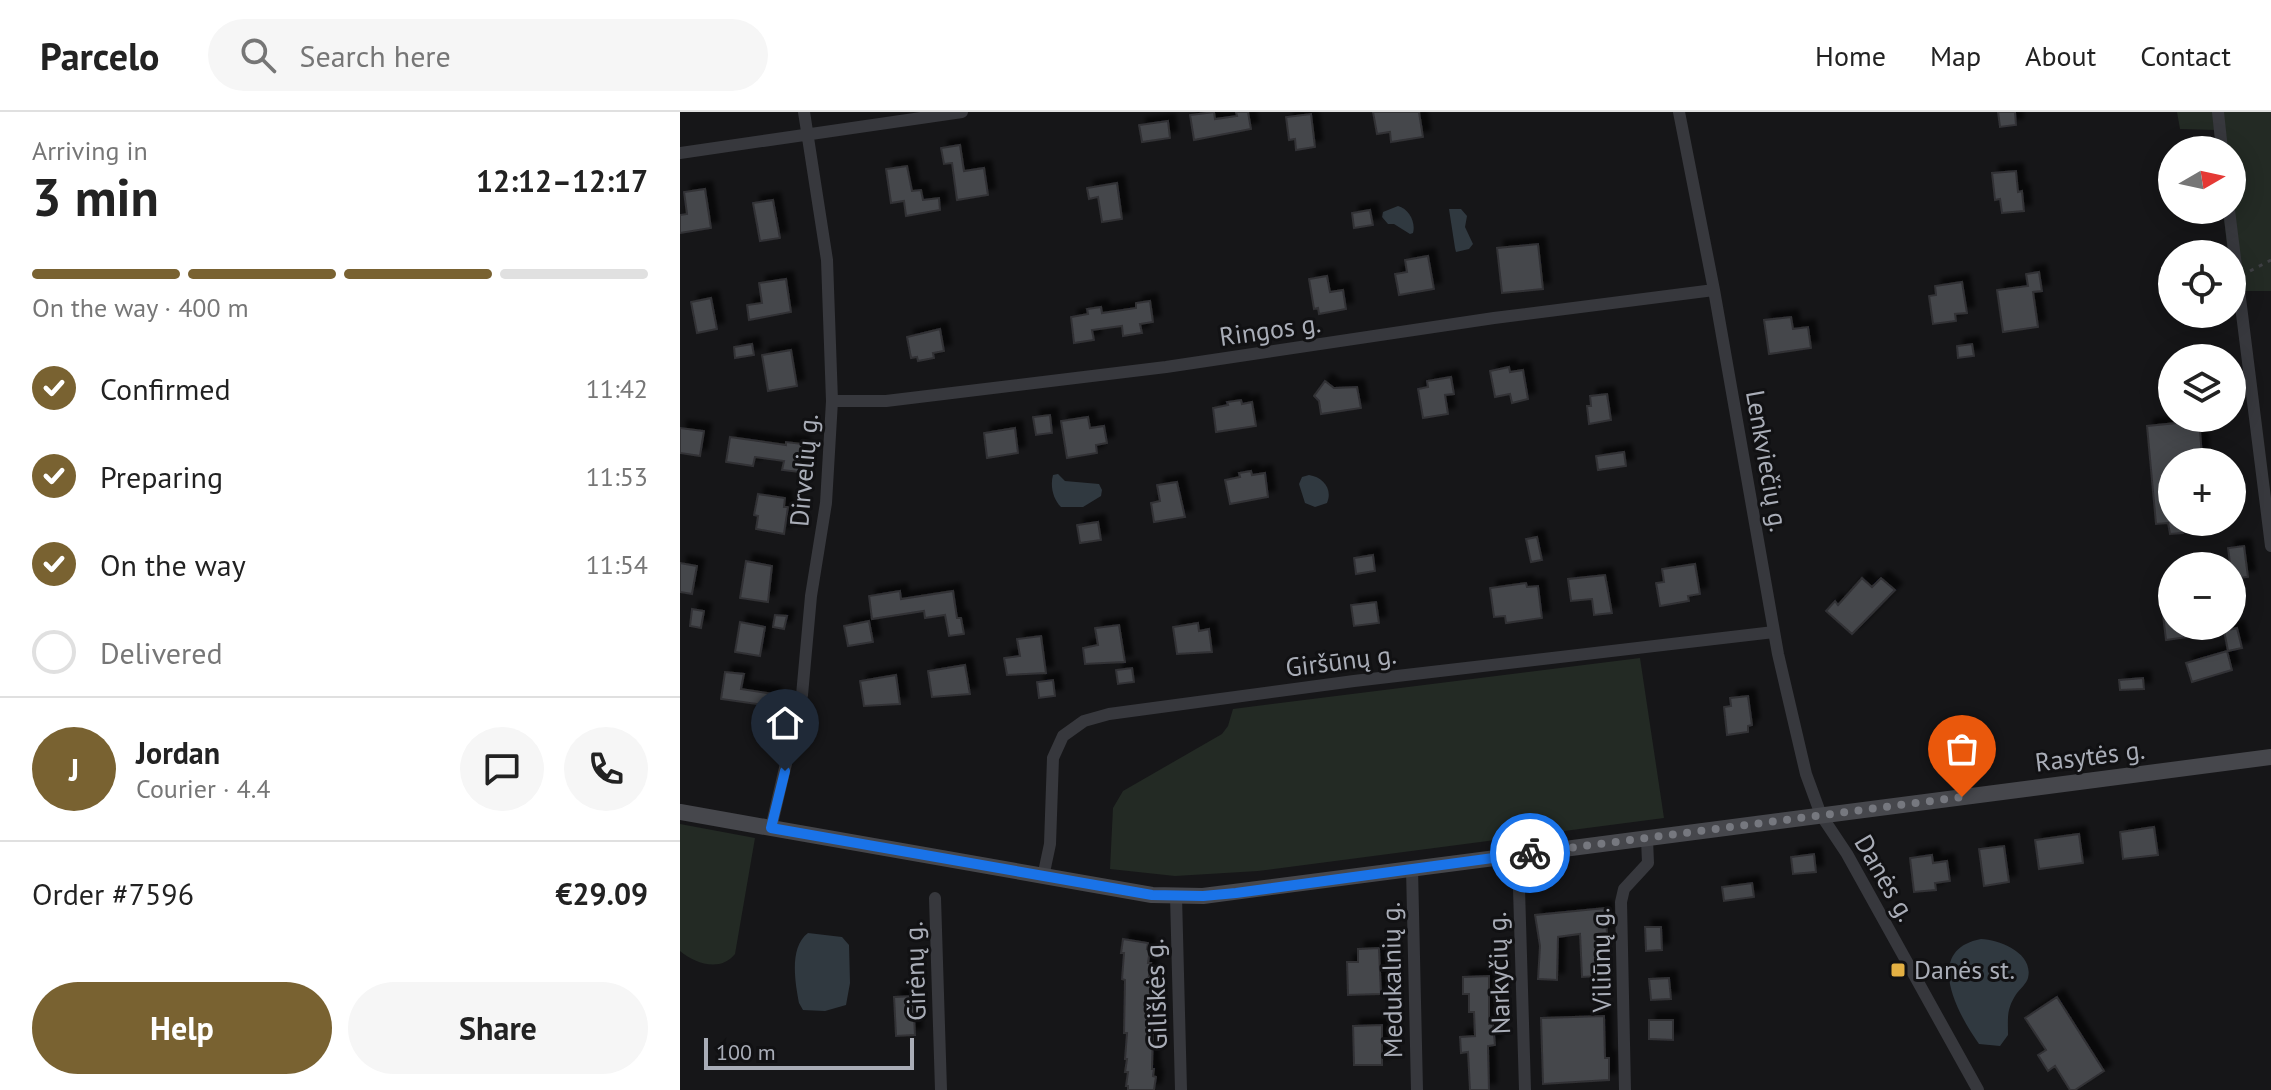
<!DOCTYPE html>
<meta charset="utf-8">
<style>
body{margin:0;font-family:"PT Sans",sans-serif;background:#f6f6f6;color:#222;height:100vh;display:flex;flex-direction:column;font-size:30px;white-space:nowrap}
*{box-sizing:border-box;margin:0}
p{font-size:26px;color:#767676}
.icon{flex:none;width:44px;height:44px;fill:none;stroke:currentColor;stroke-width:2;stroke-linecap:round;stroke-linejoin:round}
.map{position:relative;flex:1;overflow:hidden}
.side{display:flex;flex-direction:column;background:#fff;width:680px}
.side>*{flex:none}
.needle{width:52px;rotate:81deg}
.buttons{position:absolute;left:1478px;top:24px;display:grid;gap:16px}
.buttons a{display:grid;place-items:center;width:88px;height:88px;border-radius:50%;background:#fff;box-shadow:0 4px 20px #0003;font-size:40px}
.scale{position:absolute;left:24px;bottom:20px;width:210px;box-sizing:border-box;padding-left:8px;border:4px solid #a9adb7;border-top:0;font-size:22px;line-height:28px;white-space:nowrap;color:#a9adb7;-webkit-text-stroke:6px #111113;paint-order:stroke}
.pin{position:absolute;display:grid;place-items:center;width:68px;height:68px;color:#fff;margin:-82px -34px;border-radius:50% 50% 50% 0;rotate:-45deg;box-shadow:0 0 8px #0007}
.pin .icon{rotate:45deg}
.courier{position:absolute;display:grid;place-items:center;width:80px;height:80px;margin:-40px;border:6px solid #1a73e8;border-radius:50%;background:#fff;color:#222;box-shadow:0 2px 10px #0007}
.head em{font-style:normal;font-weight:800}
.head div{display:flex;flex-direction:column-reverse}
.head{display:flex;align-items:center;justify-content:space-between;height:136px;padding:0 32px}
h1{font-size:52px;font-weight:800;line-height:60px}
.bar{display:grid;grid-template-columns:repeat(4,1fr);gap:12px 8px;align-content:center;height:96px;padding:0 32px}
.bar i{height:10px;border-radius:6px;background:#e0e0e0}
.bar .active{background:#796231}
.bar p{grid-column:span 4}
.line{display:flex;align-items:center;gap:20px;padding:0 32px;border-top:2px solid #e0e0e0}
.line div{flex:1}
.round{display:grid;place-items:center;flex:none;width:84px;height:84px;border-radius:42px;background:#f6f6f6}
ol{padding:0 32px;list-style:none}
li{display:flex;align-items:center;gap:24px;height:88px}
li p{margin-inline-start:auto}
li .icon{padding:8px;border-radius:50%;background:#796231;color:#fff;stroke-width:4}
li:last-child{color:#767676}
li i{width:44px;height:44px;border:4px solid #e0e0e0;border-radius:50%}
.button{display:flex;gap:16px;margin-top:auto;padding:16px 32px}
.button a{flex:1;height:92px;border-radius:48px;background:#796231;color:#fff;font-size:32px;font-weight:800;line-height:92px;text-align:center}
.button a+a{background:#f6f6f6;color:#222}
header{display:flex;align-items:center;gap:48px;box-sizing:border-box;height:112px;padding:0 40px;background:#fff;border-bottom:2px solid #e0e0e0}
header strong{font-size:38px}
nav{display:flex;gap:44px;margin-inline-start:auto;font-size:28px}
.search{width:560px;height:72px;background:#f6f6f6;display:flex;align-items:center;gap:20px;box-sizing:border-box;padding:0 28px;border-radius:44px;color:#767676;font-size:30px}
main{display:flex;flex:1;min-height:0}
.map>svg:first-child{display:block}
.green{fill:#232a24}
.water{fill:#303940}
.building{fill:#45464b;stroke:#303034;stroke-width:2;filter:url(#shadow)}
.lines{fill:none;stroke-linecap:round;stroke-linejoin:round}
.path{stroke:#3e3f43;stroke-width:3;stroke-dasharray:4 6;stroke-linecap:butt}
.street{stroke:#37383d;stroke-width:12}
.secondary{stroke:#46474c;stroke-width:16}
.done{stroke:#76787f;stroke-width:8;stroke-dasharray:0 14.4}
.route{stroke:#1a73e8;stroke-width:10}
.poi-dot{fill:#e3b043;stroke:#111113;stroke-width:3}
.labels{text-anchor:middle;stroke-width:6;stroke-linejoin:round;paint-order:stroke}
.street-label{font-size:26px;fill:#a9adb7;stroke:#111113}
.poi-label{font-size:26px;fill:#a9adb7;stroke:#111113;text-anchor:start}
</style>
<header>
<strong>Parcelo</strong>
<div class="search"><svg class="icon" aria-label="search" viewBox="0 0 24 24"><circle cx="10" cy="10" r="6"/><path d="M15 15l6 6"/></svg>Search here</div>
<nav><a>Home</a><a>Map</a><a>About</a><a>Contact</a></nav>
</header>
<main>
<section class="side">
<div class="head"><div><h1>3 min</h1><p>Arriving in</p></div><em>12:12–12:17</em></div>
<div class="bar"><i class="active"></i><i class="active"></i><i class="active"></i><i></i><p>On the way · 400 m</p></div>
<ol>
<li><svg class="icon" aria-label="check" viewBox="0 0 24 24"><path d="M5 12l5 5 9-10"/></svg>Confirmed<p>11:42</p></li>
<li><svg class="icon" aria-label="check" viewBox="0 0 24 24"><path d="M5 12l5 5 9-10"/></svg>Preparing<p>11:53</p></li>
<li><svg class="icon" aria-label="check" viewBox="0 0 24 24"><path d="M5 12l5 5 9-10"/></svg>On the way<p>11:54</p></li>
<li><i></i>Delivered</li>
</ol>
<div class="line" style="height:144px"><b class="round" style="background:#796231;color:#fff">J</b><div><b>Jordan</b><p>Courier · 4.4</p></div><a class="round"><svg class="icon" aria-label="chat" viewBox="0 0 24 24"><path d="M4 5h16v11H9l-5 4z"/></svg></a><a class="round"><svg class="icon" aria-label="phone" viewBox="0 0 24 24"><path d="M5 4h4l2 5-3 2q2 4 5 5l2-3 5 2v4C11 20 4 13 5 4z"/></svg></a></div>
<div class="line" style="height:104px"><div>Order #7596</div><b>€29.09</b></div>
<div class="button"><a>Help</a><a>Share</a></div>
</section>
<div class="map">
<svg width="1591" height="978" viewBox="0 0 1591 978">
<defs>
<filter id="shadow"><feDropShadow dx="7" dy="-7" stdDeviation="2" flood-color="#0009"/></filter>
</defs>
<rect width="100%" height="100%" fill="#161618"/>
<path class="green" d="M1497,0h94v179h-39v-37h-4l-5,-44h9v-60h-15l-2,-20 -35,-1z
M960,546l24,160 -406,53 -83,5 -65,-7 3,-61 10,-17 99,-57 6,-8 5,-17z
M0,712l75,14 -20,116c-14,18 -40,10 -55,-3z"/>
<path class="water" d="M718,94c11,3 18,16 15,27l-3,1 -16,-10h-6l-6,-7 1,-5z
M769,97h12l6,7 -2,11 8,17 -4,5 -13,3 -1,-4z
M378,362l7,7 34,3 3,6 -1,6 -18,11h-22c-8,-8 -11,-21 -8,-32z
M629,363c14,2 24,14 18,28l-12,4 -10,-4 -6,-19 3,-7z
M128,821l34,4 7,8 1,38 -4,22 -21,6 -22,-1 -4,-7c-4,-21 -10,-56 9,-70z
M1301,827c19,1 53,14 47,39 -2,6 -7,10 -11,15 -11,16 -9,25 -9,42l-8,11 -21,-2c-22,-31 -56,-94 2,-105z"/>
<path class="building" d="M534,0l1,7 22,-3 -1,-4h12l3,17 -57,11 -4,-25z
M693,0h46l4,25 -32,5 -1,-10 -13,2z
M1318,0h17l1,13 -16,2z
M631,2l4,33 -19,3 -1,-11 -6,1 -3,-23z
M488,9l2,17 -28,4 -3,-17z
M280,33l4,26 20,-3 4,27 -31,5 -5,-37 -8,1 -3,-16z
M227,54l5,25 9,-1 2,10 16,-2 1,12 -34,6 -2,-15 -13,2 -5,-34z
M1336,59l2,21 4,-1 2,20 -22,2 -2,-14 -5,1 -3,-27z
M437,71l5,36 -20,3 -4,-25 -9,2 -2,-11z
M25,77l6,39 -31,5v-18l7,-1 -3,-22z
M93,88l7,38 -20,3 -7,-38z
M690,98l3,15 -19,3 -2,-15z
M858,132l5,45 -41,4 -5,-45z
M748,144l6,33 -35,6 -4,-21 12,-2 -2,-12z
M1359,160l3,19 -9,1 5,35 -35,5 -6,-42 31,-4 -2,-12z
M647,164l3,16 13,-2 3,19 -27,5 -1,-6 -4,1 -5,-30z
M106,167l5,33 -42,8 -2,-15 15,-2 -3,-20z
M1282,170l5,31 -12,1 1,7 -23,3 -4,-28 7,-1 -1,-9z
M31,186l6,31 -20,4 -6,-31z
M470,189l3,21 -13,2 2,9 -19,3 -1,-10 -30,4 2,10 -20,3 -3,-26 17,-3 -1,-5 14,-2 1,6 34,-5v-5z
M1111,205l2,12 15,-2 3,21 -42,6 -5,-34z
M260,217l4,22 -11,2 1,5 -16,3 -1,-4 -6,1 -4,-21z
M72,232l2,11 -19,3 -1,-11z
M1292,232l2,12 -16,2 -1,-12z
M111,238l6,36 -29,5 -6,-36z
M829,255l1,5 13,-2 5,29 -16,4 -2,-9 -15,3 -5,-26z
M771,265l3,17 -9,1 3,19 -25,4 -5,-29 10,-2 -1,-6z
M645,269l9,7 23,-1 4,21 -40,6 -2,-13 -5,-5z
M927,282l4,26 -22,4 -2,-18h4l-1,-10z
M561,288l1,4 10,-2 4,24 -40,6 -3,-24 15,-3 -1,-3z
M370,303l2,18 -16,2 -3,-18z
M408,305l2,11 14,-2 3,17 -11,2 1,8 -30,5 -6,-37z
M1495,306h24l3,38 -26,3 1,3h-5v60h10l1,11 -13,1 -2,-11 -12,1 -9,-98 29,-3z
M0,316l24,3 -4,25 -20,-3z
M335,316l3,25 -31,5 -3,-25z
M50,325l56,8v-3l17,2 -4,28 -17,-2 2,-9 -29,-4 -2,9 -27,-4z
M944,340l2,14 -28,4 -2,-14z
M571,359l1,4 13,-2 3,24 -38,7 -5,-24 15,-3 -1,-4z
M497,370l8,35 -31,5 -3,-19 9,-2 -3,-16z
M78,382l27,4 -1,9h4l-4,27 -28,-5 2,-13 -4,-1z
M418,410l3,18 -21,3 -3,-18z
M857,425l5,23 -11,2 -5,-23z
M1564,434l4,31 -16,2 -4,-31z
M693,443l2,16 -19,3 -2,-16z
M66,449l26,5 -4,36 -28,-4z
M0,451l17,3 -5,28 -12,-2z
M1015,452l5,30 -12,2 1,5 -29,5 -4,-23 8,-1 -2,-13z
M925,463l7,38 -18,2 -2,-16 -21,2 -3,-22z
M1182,466l10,9 9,-9 14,12 -43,44 -26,-23 9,-10 3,4z
M846,471l1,4 11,-1 4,32 -36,5 -1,-7 -11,1 -4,-29z
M1492,476v38h14l2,11 -22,3 -6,-50z
M220,479l1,8 52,-8 4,27h4l3,16 -15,2 -4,-21 -20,3 -1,-7 -52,8 -3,-23z
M696,490l3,21 -25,3 -3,-21z
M12,497l12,2 -3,17 -11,-2z
M95,503l12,1 -3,13 -11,-2z
M189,509l4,21 -25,4 -4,-20z
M60,510l25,5 -5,29 -25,-4z
M518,511l1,8 10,-2 3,23 -35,2 -4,-27z
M439,513l6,37 -40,2 -2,-16 15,-3 -3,-17z
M1557,516l5,20 -14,3 -4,-20z
M361,524l5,37 -39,2 -3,-17 16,-2 -3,-17z
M1547,539l5,19 -40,12 -6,-19z
M285,553l5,29 -38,3 -4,-26z
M452,556l2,14 -16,2 -2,-14z
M45,560l19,2 -3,15 33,5 -2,12 -51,-7z
M216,563l4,29 -36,2 -4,-25z
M1463,566l1,11 -24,1 -1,-10z
M373,568l2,16 -16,2 -2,-16z
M1068,584l4,29 -4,1v6l-21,3 -3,-28 7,-1 -1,-8z
M1474,715l4,28 -35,4 -3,-27z
M1399,722l4,29 -44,6 -4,-29z
M1324,734l5,36 -25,4 -5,-37z
M1134,742l2,18 -23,2 -2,-17z
M1252,743l1,8 14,-2 3,20 -15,2 1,7 -22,2 -4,-34z
M1072,771l2,14 -30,4 -2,-14z
M925,796l2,25 -9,1 2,42 -18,1 -2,-43 -22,3 -1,43 -19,-1 2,-33 -5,-31z
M965,815h16l1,23 -16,1z
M443,827l25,4 -1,6 3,1 -2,13h3l-2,13h3l-1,53h2l-1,40h2l-1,7 3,1 -2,13h-26v-4h-2l2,-14h-3l2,-13h-2l2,-26h-3l1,-53 -3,-1 2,-26h-3z
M699,836l2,46 -33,1 -1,-33h11v-13z
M809,864v48h4l2,21 -7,1 1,44h-19l-2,-38 -7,1 -1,-16 15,-1 -1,-24h-5v-18h-6v-17z
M989,866l2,21 -20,1 -2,-21z
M233,884l2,39 -19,1 -2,-39z
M1377,885l47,74 -29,19h-5l-15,-24 -7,5 -10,-16 8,-5 -21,-32z
M924,904l1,42h4v22l-66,4 -2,-66z
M969,908h24v20l-24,-1z
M702,913v40h-28l-1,-39z"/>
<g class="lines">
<path class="path" d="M1570,159l21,-11"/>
<path class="street" d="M999,0l35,178 64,364 28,120 15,41 26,39 131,236
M1538,0l4,38
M0,41l282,-41
M1549,98l42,336
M152,289h54l280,-34 328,-49 220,-28
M91,716l31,-133 9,-99 15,-93 6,-102 -5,-141 -23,-148
M838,743l7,235
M732,756l5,222
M363,765l7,-33 3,-86 10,-22 21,-15 25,-7 245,-33 420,-49
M496,784l5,194
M255,786l6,192
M945,978l-4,-188 3,-13 24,-26 -1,-24"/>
<path class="secondary" d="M0,700l472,83 51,1 1068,-139"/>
</g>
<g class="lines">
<path class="done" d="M850,741l432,-56"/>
<path class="route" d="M105,659l-14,57 381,67 51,1 33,-3 294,-40"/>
</g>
<rect class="poi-dot" x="1210" y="850" width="16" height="16" rx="4"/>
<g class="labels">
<g class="street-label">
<text transform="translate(590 218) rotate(-8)" y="9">Ringos g.</text>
<text transform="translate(1087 349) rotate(80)" y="9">Lenkviečių g.</text>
<text transform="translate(124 358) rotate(-85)" y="9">Dirvelių g.</text>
<text transform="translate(661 549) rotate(-7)" y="9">Giršūnų g.</text>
<text transform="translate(1410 644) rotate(-7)" y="9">Rasytės g.</text>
<text transform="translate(1205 766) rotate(60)" y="9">Danės g.</text>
<text transform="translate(921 848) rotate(-91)" y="9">Viliūnų g.</text>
<text transform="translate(235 859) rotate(-92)" y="9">Girėnų g.</text>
<text transform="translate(819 861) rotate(-92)" y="9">Narkyčių g.</text>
<text transform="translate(712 868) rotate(-91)" y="9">Medukalnių g.</text>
<text transform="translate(476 882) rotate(-92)" y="9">Giliškės g.</text>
</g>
<g class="poi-label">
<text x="1234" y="867">Danės st.</text>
</g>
</g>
</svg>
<div class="buttons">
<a><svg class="needle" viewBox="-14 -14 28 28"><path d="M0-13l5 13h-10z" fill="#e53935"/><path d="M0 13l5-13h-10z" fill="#767676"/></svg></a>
<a><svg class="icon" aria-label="locate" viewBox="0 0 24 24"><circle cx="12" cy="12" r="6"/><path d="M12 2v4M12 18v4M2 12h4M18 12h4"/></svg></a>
<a><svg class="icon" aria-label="layers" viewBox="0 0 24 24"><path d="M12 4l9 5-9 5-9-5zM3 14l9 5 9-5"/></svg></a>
<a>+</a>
<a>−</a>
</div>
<div class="scale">100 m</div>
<div class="pin" style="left:1282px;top:685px;background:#ea580c"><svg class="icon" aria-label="bag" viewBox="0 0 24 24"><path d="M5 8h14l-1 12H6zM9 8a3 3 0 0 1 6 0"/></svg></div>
<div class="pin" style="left:105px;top:659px;background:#1f2937"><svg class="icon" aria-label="home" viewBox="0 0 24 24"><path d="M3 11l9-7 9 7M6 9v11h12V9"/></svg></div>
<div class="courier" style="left:850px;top:741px"><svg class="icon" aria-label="bike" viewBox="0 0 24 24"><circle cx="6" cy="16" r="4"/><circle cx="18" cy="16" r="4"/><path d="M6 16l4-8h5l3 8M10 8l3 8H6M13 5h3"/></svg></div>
</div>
</main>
